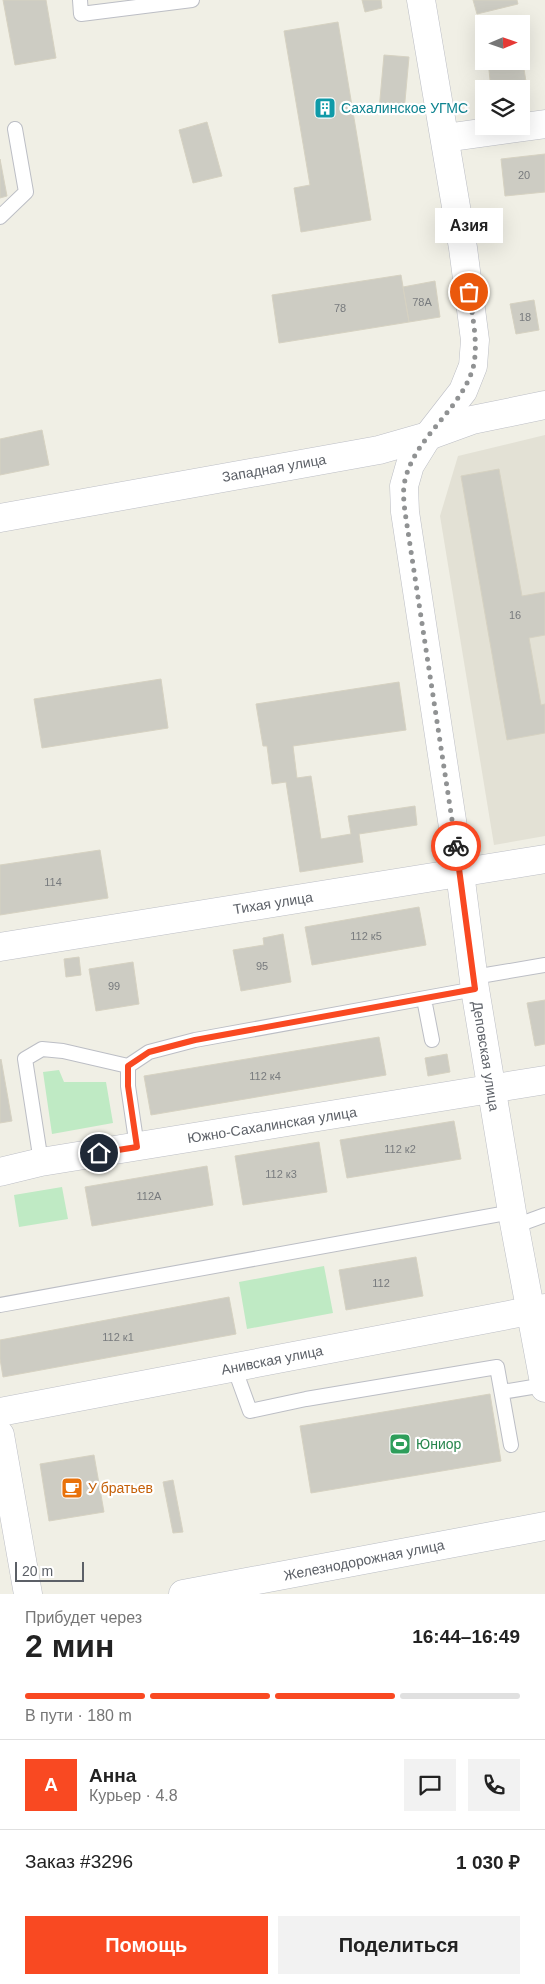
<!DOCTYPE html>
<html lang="ru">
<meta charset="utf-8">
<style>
body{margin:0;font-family:Helvetica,sans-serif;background:#f2f2f2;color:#222;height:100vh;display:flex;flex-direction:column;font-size:19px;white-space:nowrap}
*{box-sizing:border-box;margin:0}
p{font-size:16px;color:#767676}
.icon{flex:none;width:28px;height:28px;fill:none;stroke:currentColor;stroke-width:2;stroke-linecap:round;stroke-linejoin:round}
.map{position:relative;height:1594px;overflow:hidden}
.drawer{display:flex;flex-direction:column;background:#fff;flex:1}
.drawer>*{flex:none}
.needle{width:32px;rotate:88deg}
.buttons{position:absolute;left:475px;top:15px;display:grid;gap:10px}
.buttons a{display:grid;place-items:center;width:55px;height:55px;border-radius:0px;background:#fff;box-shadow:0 5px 20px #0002;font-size:25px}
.scale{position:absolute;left:15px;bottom:12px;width:69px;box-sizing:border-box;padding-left:5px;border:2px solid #5c6067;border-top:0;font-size:14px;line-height:18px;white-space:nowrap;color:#5c6067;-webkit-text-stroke:4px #fff;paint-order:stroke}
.pin{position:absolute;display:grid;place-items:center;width:42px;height:42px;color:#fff;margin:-21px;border:2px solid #fff;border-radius:50%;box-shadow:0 1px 5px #0007}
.courier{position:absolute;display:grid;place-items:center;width:50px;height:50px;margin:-25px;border:4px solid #f94922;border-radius:50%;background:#fff;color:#222;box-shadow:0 1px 6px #0007}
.bubble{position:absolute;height:35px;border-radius:0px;background:#fff;box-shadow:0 5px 20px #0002;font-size:16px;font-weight:700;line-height:35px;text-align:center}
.headline em{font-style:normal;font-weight:700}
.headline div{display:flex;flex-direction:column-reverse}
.headline{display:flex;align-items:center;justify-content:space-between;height:85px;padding:0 25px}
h1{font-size:32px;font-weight:700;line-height:38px}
.bar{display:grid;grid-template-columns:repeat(4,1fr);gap:8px 5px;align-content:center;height:60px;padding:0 25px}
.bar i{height:6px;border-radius:4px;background:#e0e0e0}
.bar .selected{background:#f94922}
.bar p{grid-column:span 4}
.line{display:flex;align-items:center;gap:12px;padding:0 25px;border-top:1px solid #e0e0e0}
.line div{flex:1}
.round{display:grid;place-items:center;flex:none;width:52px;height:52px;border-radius:0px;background:#f2f2f2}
.cta{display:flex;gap:10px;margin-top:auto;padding:10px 25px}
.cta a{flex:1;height:58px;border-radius:0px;background:#f94922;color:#fff;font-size:20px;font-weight:700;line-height:58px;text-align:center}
.cta a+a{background:#f2f2f2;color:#222}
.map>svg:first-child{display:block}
.education{fill:#e3e1d5}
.green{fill:#bfeac4}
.building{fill:#cdccc3;stroke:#d6d2c2}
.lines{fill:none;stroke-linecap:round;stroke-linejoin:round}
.service-casing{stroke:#bcbec5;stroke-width:16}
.minor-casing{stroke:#bcbec5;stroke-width:29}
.tertiary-casing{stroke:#bcbec5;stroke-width:29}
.secondary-casing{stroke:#babdc4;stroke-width:29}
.service{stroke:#fff;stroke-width:14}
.minor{stroke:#fff;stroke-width:28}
.tertiary{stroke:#fff;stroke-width:28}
.secondary{stroke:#fff;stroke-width:28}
.done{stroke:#909293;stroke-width:5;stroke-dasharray:0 9}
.route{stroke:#f94922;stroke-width:6}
.labels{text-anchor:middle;stroke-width:4.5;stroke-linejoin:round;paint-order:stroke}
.number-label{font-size:11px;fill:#787b7e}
.culture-label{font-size:14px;fill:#0d838f;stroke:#fff;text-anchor:start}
.street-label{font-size:14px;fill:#5c6067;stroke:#fff}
.leisure-label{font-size:14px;fill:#27864d;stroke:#fff;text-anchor:start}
.food-label{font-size:14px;fill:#c56008;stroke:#fff;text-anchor:start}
</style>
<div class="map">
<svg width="545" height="1594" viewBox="0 0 545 1594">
<rect width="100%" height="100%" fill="#f0efe5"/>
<path class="education" d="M545,435v401l-51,9 -54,-329 18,-60z"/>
<path class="green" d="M59,1070l5,12h42l7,41 -61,11 -9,-62z
M62,1187l6,32 -49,8 -5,-32z
M324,1266l9,47 -86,16 -8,-47z"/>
<path class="building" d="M3,0h43l10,58 -41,7z
M362,0h19l1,8 -17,4z
M473,0h44l1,4 -41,10z
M338,22l33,198 -70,12 -7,-44 16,-3 -26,-154z
M384,55l25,2 -5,55 -25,-2z
M522,56l7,45 -8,1v-13h-30l-3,-28h33z
M207,122l15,54 -29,7 -14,-53z
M545,154v38l-40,4 -4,-37z
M0,159l7,37 -7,2z
M401,275l8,47 -130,21 -7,-48z
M435,281l5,36 -31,5 -6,-35z
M534,300l5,30 -23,4 -6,-30z
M42,430l7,35 -49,10v-36z
M499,469l23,127 23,-4v43l-16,3 12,67 4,-1v29l-38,7 -46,-264z
M161,679l7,49 -126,20 -8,-49z
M399,682l7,48 -113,16 4,32 14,-2 10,63 30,-5 -3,-18 67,-10 2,19 -58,9 4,28 -63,10 -14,-90 -14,2 -5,-38h-4l-7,-42z
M100,850l8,48 -108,17v-50z
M419,907l7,38 -114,20 -7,-38z
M283,934l8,48 -50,9 -8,-41 31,-5 -1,-7z
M79,957l2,18 -15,2 -2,-18z
M133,962l6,42 -43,7 -7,-42z
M545,1000v44l-10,2 -8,-43z
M379,1037l7,38 -235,40 -7,-39z
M447,1054l3,18 -22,4 -3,-18z
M1,1059l11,62 -12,2v-63z
M454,1121l7,38 -114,19 -7,-38z
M319,1142l8,50 -84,13 -8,-49z
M207,1166l6,39 -121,21 -7,-39z
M416,1257l7,39 -77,14 -7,-40z
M229,1297l7,37 -233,43 -3,-18v-19z
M490,1394l11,67 -190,32 -11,-67z
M94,1455l10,57 -55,9 -9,-57z
M173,1480l10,52 -10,1 -10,-51z"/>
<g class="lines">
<g class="service-casing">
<path id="service" d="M80,0l1,14 111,-14
M0,217l26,-25 -11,-63
M474,977l71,-12
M424,999l8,41
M137,1147l-9,-61v-20l21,-14 46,-12 280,-51
M41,1162l-16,-103 17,-10 21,2 65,15
M515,1226l30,-11
M0,1305l512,-93
M234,1367l16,44 56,-12 191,-32 14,78
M502,1392l43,-7"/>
</g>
<g class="minor-casing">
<path id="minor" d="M445,138l100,-14
M0,518l379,-68 49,-14 44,-16 73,-15
M0,947l545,-88
M0,1172l41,-10 504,-82
M0,1412l545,-104
M0,1435l28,159"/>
</g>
<g class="tertiary-casing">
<path id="tertiary" d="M421,0l42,248 12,92 -2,26 -10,25 -35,45 -18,29 -6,21 1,26 55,361 15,116 37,223 33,176"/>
</g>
<g class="secondary-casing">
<path id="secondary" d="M183,1594l362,-68"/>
</g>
<use href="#service" class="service"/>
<use href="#minor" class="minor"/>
<use href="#tertiary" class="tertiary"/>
<use href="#secondary" class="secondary"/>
</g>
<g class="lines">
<path class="done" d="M456,846l-51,-334c-1,-8 -2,-18 -1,-27 8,-47 56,-73 69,-117 6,-24 -1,-53 -4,-76"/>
<path class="route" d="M99,1153l38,-6 -9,-61v-20l21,-14 46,-12 280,-51 -19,-143"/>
</g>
<defs>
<g id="building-square" transform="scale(1.125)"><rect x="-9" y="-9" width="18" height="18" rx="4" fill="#0f9aa8" stroke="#fff"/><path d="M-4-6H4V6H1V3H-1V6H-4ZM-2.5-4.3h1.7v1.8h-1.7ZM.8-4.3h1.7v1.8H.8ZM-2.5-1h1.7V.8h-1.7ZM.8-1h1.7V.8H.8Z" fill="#fff"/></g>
<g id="stadium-square" transform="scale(1.125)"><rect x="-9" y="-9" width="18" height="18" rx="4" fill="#2e9e5b" stroke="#fff"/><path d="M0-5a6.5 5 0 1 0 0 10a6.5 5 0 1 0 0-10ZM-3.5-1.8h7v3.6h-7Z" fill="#fff"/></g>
<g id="cafe-square" transform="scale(1.125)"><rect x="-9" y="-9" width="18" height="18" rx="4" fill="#e8710a" stroke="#fff"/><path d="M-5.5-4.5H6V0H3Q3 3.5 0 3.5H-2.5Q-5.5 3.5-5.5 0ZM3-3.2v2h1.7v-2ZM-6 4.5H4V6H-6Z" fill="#fff"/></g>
</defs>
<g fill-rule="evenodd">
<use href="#building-square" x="325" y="108"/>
<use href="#stadium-square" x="400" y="1444"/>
<use href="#cafe-square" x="72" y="1488"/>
</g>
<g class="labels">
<g class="number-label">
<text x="524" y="179">20</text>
<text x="422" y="306">78А</text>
<text x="340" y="312">78</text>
<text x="525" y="321">18</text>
<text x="515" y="619">16</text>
<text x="53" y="886">114</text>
<text x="366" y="940">112 к5</text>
<text x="262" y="970">95</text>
<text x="114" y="990">99</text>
<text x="265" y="1080">112 к4</text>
<text x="400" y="1153">112 к2</text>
<text x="281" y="1178">112 к3</text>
<text x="149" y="1200">112А</text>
<text x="381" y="1287">112</text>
<text x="118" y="1341">112 к1</text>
</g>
<g class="culture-label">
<text x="341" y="113">Сахалинское УГМС</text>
</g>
<g class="street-label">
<text transform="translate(274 468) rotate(-10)" y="5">Западная улица</text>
<text transform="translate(273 903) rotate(-9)" y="5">Тихая улица</text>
<text transform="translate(486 1056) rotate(81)" y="5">Деповская улица</text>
<text transform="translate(272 1125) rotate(-9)" y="5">Южно-Сахалинская улица</text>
<text transform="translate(272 1360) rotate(-11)" y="5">Анивская улица</text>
<text transform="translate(364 1560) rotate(-11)" y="5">Железнодорожная улица</text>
</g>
<g class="leisure-label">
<text x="416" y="1449">Юниор</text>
</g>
<g class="food-label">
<text x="88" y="1493">У братьев</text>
</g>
</g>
</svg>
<div class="buttons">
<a><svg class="needle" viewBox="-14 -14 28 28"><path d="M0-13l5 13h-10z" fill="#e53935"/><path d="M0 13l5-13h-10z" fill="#767676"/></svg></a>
<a><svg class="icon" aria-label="layers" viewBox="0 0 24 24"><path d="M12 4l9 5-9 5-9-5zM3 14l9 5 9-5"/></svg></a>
</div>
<div class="scale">20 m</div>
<div class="pin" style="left:469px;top:292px;background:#ea580c"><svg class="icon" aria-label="bag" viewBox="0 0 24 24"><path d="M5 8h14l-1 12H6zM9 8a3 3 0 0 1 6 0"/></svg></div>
<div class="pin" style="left:99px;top:1153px;background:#1f2937"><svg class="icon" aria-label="home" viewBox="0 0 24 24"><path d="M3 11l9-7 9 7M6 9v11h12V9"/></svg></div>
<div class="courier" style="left:456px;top:846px"><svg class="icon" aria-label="bike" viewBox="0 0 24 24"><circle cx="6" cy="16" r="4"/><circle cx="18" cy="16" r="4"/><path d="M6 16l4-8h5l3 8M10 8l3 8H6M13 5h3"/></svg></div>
<div class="bubble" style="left:435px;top:208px;width:68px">Азия</div>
</div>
<section class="drawer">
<div class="headline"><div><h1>2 мин</h1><p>Прибудет через</p></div><em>16:44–16:49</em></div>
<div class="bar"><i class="selected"></i><i class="selected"></i><i class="selected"></i><i></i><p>В пути · 180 m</p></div>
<div class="line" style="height:90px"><b class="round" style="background:#f94922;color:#fff">А</b><div><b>Анна</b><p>Курьер · 4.8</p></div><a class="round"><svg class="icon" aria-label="chat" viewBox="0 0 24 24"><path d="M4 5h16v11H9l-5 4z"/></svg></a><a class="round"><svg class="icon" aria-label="phone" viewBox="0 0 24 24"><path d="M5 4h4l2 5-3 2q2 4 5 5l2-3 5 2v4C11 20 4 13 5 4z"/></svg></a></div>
<div class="line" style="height:65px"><div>Заказ #3296</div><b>1 030 ₽</b></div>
<div class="cta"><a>Помощь</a><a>Поделиться</a></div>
</section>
